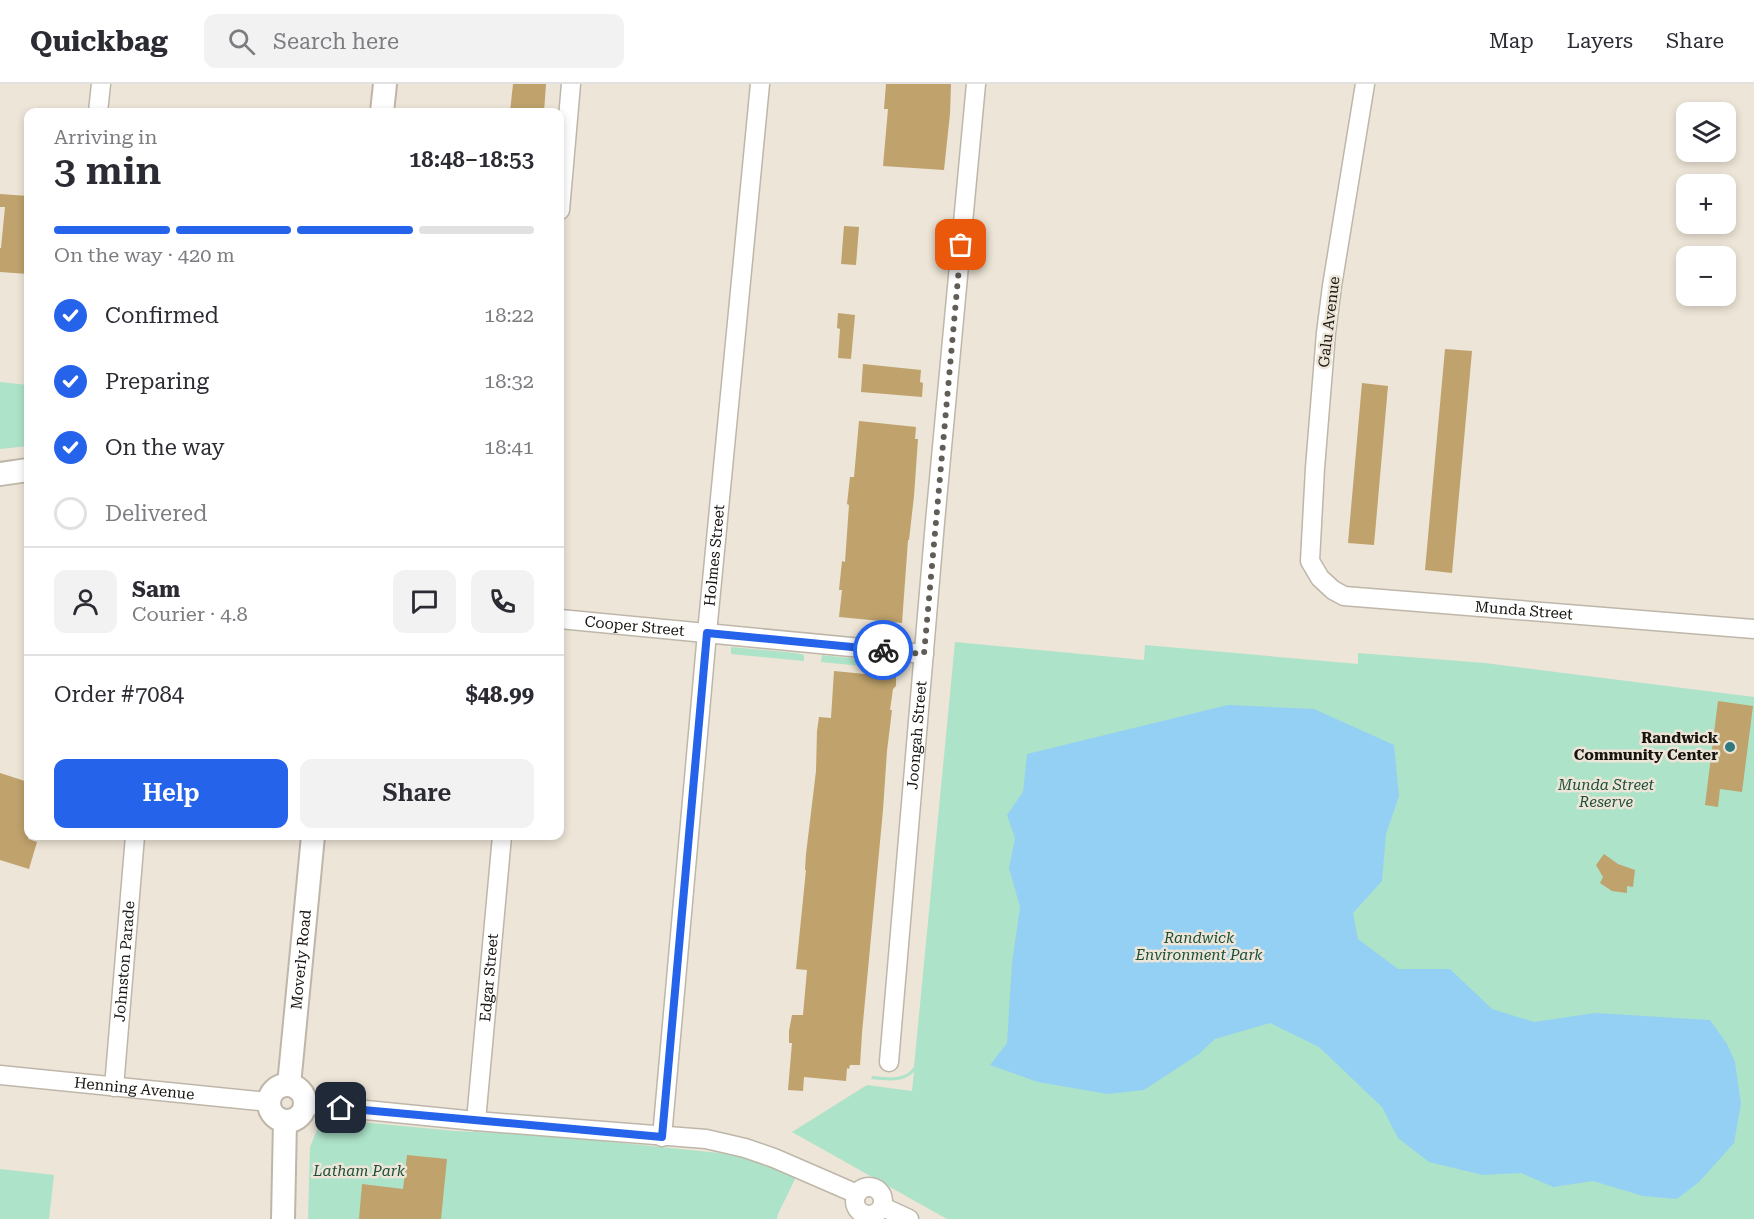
<!DOCTYPE html>
<meta charset="utf-8">
<style>
body{margin:0;font-family:"Roboto Serif",serif;background:#f2f2f3;color:#2b2b33;height:100vh;display:flex;flex-direction:column;font-size:22px;white-space:nowrap}
*{box-sizing:border-box;margin:0}
p{font-size:20px;color:#7c7c81}
.icon{flex:none;width:33px;height:33px;fill:none;stroke:currentColor;stroke-width:2;stroke-linecap:round;stroke-linejoin:round}
.map{position:relative;flex:1;overflow:hidden}
.panel{position:absolute;left:24px;top:24px;width:540px;height:732px;display:flex;flex-direction:column;background:#fff;border-radius:12px;box-shadow:0 3px 9px #0003}
.panel>*{flex:none}
.fabs{position:absolute;left:1676px;top:18px;display:grid;gap:12px}
.fabs a{display:grid;place-items:center;width:60px;height:60px;border-radius:12px;background:#fff;box-shadow:0 3px 9px #0003;font-size:30px}
.pin{position:absolute;display:grid;place-items:center;width:51px;height:51px;color:#fff;margin:-26px;border-radius:12px;box-shadow:0 3px 9px #0006}
.courier{position:absolute;display:grid;place-items:center;width:60px;height:60px;margin:-30px;border:4px solid #2563eb;border-radius:50%;background:#fff;color:#222;box-shadow:0 2px 8px #0007}
.head em{font-style:normal;font-weight:600}
.head div{display:flex;flex-direction:column-reverse}
.head{display:flex;align-items:center;justify-content:space-between;height:102px;padding:0 30px}
h1{font-size:39px;font-weight:600;line-height:45px}
.bar{display:grid;grid-template-columns:repeat(4,1fr);gap:9px 6px;align-content:center;height:72px;padding:0 30px}
.bar i{height:8px;border-radius:4px;background:#e1e1e2}
.bar .selected{background:#2563eb}
.bar p{grid-column:span 4}
.line{display:flex;align-items:center;gap:15px;padding:0 30px;border-top:2px solid #e1e1e2}
.line div{flex:1}
.round{display:grid;place-items:center;flex:none;width:63px;height:63px;border-radius:12px;background:#f2f2f3}
ol{padding:0 30px;list-style:none}
li{display:flex;align-items:center;gap:18px;height:66px}
li p{margin-inline-start:auto}
li .icon{padding:6px;border-radius:50%;background:#2563eb;color:#fff;stroke-width:4}
li:last-child{color:#7c7c81}
li i{width:33px;height:33px;border:3px solid #e1e1e2;border-radius:50%}
.action{display:flex;gap:12px;margin-top:auto;padding:12px 30px}
.action a{flex:1;height:69px;border-radius:12px;background:#2563eb;color:#fff;font-size:24px;font-weight:600;line-height:69px;text-align:center}
.action a+a{background:#f2f2f3;color:#2b2b33}
header{display:flex;align-items:center;gap:36px;box-sizing:border-box;height:84px;padding:0 30px;background:#fff;border-bottom:2px solid #e1e1e2}
header strong{font-size:28px}
nav{display:flex;gap:33px;margin-inline-start:auto;font-size:21px}
.search{width:420px;height:54px;background:#f2f2f3;display:flex;align-items:center;gap:15px;box-sizing:border-box;padding:0 21px;border-radius:12px;color:#7c7c81;font-size:22px}
.map>svg:first-child{display:block}
.green{fill:#ade3c9}
.water{fill:#94d0f4}
.building{fill:#bfa26c}
.lines{fill:none;stroke-linecap:round;stroke-linejoin:round}
.minor-casing{stroke:#beb7a9;stroke-width:21}
.tertiary-casing{stroke:#beb7a9;stroke-width:26}
.minor{stroke:#fff;stroke-width:18}
.tertiary{stroke:#fff;stroke-width:22}
.done{stroke:#625d56;stroke-width:6;stroke-dasharray:0 10.8}
.route{stroke:#2563eb;stroke-width:8}
.poi-dot{fill:#30797d;stroke:#ede5d7;stroke-width:2}
.labels{text-anchor:middle;stroke-width:5;stroke-linejoin:round;paint-order:stroke}
.street-label{font-size:15px;fill:#171410;stroke:#ede5d7}
.poi-label{font-size:15px;font-weight:bold;fill:#171410;stroke:#ede5d7;text-anchor:end}
.park-label{font-size:15px;font-style:italic;fill:#1b4f3b;stroke:#ede5d7}
</style>
<header>
<strong>Quickbag</strong>
<div class="search"><svg class="icon" aria-label="search" viewBox="0 0 24 24"><circle cx="10" cy="10" r="6"/><path d="M15 15l6 6"/></svg>Search here</div>
<nav><a>Map</a><a>Layers</a><a>Share</a></nav>
</header>
<div class="map">
<svg width="1754" height="1135" viewBox="0 0 1754 1135">
<rect width="100%" height="100%" fill="#ede5d7"/>
<path class="green" d="M0,298l28,3v61l-28,3z
M955,558l189,18 1,-15 213,19v-11l127,10 269,34v522h-807l-155,-87 75,-47 45,6 2,-19c-13,12 -27,8 -43,7l1,-3c16,1 32,5 42,-9z
M731,563l65,6 8,2v6l-73,-7z
M822,571l79,9 4,1 -1,5 -83,-8z
M329,1035l126,12 89,4 185,19 47,13 20,10 -18,37 -1,5h-469l2,-72 9,-22z
M0,1085l54,6 -5,44h-49z"/>
<path class="water" d="M1228,621l86,4 80,36 5,51 -13,38 -4,47 -29,32 5,26 40,30h52l42,40 42,13 61,-9 115,7 17,24 8,18 6,42 -7,39 -35,39 -22,17 -34,-3 -50,-15 -40,6 -32,-14 -38,2 -54,-13 -31,-24 -16,-31 -63,-60 -49,-24 -55,16 -16,15 -55,36 -36,4 -70,-12 -48,-17 17,-22 5,-80 8,-56 -11,-39 6,-30 -8,-23 16,-23 4,-38z"/>
<path class="building" d="M513,0h33l-2,28h-34z
M886,0h65l-1,30 -6,56 -61,-4 5,-57h-4z
M0,110l28,2v78l-28,-2v-24h1l4,-41h-5z
M844,142l15,1 -3,38 -15,-1z
M838,229l17,2 -4,44 -13,-1 2,-29 -3,-1z
M1445,265l27,2 -20,222 -27,-3z
M863,280l58,6 -1,12 3,1 -1,14 -61,-5z
M1362,299l26,3 -14,159 -26,-2z
M859,337l57,6 -1,12h3l-4,57 -5,44h-1l-6,83 -63,-6 3,-27h-3l3,-29 3,1 4,-57 -2,-1 3,-27h4z
M834,587l62,6v9l-3,3 -3,21h2l-5,41 -4,59 -21,223 -2,32h-10l-1,4 -2,-1 -1,13 -42,-4 -1,14 -15,-1 4,-47h-3v-12l3,-16h11l4,-45 -11,-1 10,-99h-1l1,-16 10,-83 1,-40 2,-14 12,1z
M1718,617l35,5 -11,86 -22,-3 -2,18 -13,-2z
M0,689l28,9v29l-3,13 3,1v14l9,3 -8,27 -29,-9z
M1604,770l14,10 17,6 -2,17 -6,-1v7l-15,-2 -12,-8 3,-6 -7,-12z
M407,1071l40,4 -6,60h-82l3,-35 41,5z"/>
<g class="lines">
<g class="minor-casing">
<g id="minor">
<path id="s1" d="M1365,0l-33,202 -6,47 -11,135 -5,93 10,17 13,12 11,6 410,33"/>
<path d="M98,28l3,-28"/>
<path d="M560,126l11,-126"/>
<path id="s2" d="M560,535l364,35"/>
<path id="s3" d="M889,978l46,-540 41,-438"/>
<path id="s4" d="M0,991l269,27"/>
<path id="s5" d="M114,1003l21,-251"/>
<path d="M306,1020l170,17 230,18 39,9 29,10 83,36"/>
<path id="s6" d="M476,1037l26,-285"/>
<path id="s7" d="M662,1053l45,-504 53,-549"/>
<circle cx="869" cy="1117" r="14"/>
<path d="M883,1123l26,12"/>
</g>
</g>
<g class="tertiary-casing">
<g id="tertiary">
<path d="M382,28l3,-28"/>
<path d="M0,390l28,-4"/>
<circle cx="287" cy="1019" r="18"/>
<path id="s8" d="M289,1001l24,-249"/>
<path d="M283,1135l2,-98"/>
</g>
</g>
<use href="#minor" class="minor"/>
<use href="#tertiary" class="tertiary"/>
</g>
<g class="lines">
<path class="done" d="M883,566l41,4 37,-409"/>
<path class="route" d="M341,1024l321,29 45,-504 176,17"/>
</g>
<circle class="poi-dot" cx="1730" cy="663" r="6"/>
<g class="labels">
<g class="street-label">
<text transform="translate(1329 238) rotate(-83)" y="5">Galu Avenue</text>
<text dy="5" stroke="none"><textPath href="#s7" startOffset="584">Holmes Street</textPath></text>
<text dy="5" stroke="none"><textPath href="#s1" startOffset="711">Munda Street</textPath></text>
<text dy="5" stroke="none"><textPath href="#s2" startOffset="75">Cooper Street</textPath></text>
<text dy="5" stroke="none"><textPath href="#s3" startOffset="328">Joongah Street</textPath></text>
<text dy="5" stroke="none"><textPath href="#s8" startOffset="126">Moverly Road</textPath></text>
<text dy="5" stroke="none"><textPath href="#s5" startOffset="126">Johnston Parade</textPath></text>
<text dy="5" stroke="none"><textPath href="#s6" startOffset="144">Edgar Street</textPath></text>
<text dy="5" stroke="none"><textPath href="#s4" startOffset="135">Henning Avenue</textPath></text>
</g>
<g class="poi-label">
<text x="1718" y="659">Randwick<tspan x="1718" dy="17">Community Center</tspan></text>
</g>
<g class="park-label">
<text x="1606" y="706">Munda Street<tspan x="1606" dy="17">Reserve</tspan></text>
<text x="1199" y="859">Randwick<tspan x="1199" dy="17">Environment Park</tspan></text>
<text x="359" y="1092">Latham Park</text>
</g>
</g>
</svg>
<div class="fabs">
<a><svg class="icon" aria-label="layers" viewBox="0 0 24 24"><path d="M12 4l9 5-9 5-9-5zM3 14l9 5 9-5"/></svg></a>
<a>+</a>
<a>−</a>
</div>
<div class="pin" style="left:961px;top:161px;background:#ea580c"><svg class="icon" aria-label="bag" viewBox="0 0 24 24"><path d="M5 8h14l-1 12H6zM9 8a3 3 0 0 1 6 0"/></svg></div>
<div class="pin" style="left:341px;top:1024px;background:#1f2937"><svg class="icon" aria-label="home" viewBox="0 0 24 24"><path d="M3 11l9-7 9 7M6 9v11h12V9"/></svg></div>
<div class="courier" style="left:883px;top:566px"><svg class="icon" aria-label="bike" viewBox="0 0 24 24"><circle cx="6" cy="16" r="4"/><circle cx="18" cy="16" r="4"/><path d="M6 16l4-8h5l3 8M10 8l3 8H6M13 5h3"/></svg></div>
<section class="panel">
<div class="head"><div><h1>3 min</h1><p>Arriving in</p></div><em>18:48–18:53</em></div>
<div class="bar"><i class="selected"></i><i class="selected"></i><i class="selected"></i><i></i><p>On the way · 420 m</p></div>
<ol>
<li><svg class="icon" aria-label="check" viewBox="0 0 24 24"><path d="M5 12l5 5 9-10"/></svg>Confirmed<p>18:22</p></li>
<li><svg class="icon" aria-label="check" viewBox="0 0 24 24"><path d="M5 12l5 5 9-10"/></svg>Preparing<p>18:32</p></li>
<li><svg class="icon" aria-label="check" viewBox="0 0 24 24"><path d="M5 12l5 5 9-10"/></svg>On the way<p>18:41</p></li>
<li><i></i>Delivered</li>
</ol>
<div class="line" style="height:108px"><a class="round"><svg class="icon" aria-label="person" viewBox="0 0 24 24"><circle cx="12" cy="8" r="4"/><path d="M4 21q1-7 8-7t8 7"/></svg></a><div><b>Sam</b><p>Courier · 4.8</p></div><a class="round"><svg class="icon" aria-label="chat" viewBox="0 0 24 24"><path d="M4 5h16v11H9l-5 4z"/></svg></a><a class="round"><svg class="icon" aria-label="phone" viewBox="0 0 24 24"><path d="M5 4h4l2 5-3 2q2 4 5 5l2-3 5 2v4C11 20 4 13 5 4z"/></svg></a></div>
<div class="line" style="height:78px"><div>Order #7084</div><b>$48.99</b></div>
<div class="action"><a>Help</a><a>Share</a></div>
</section>
</div>
